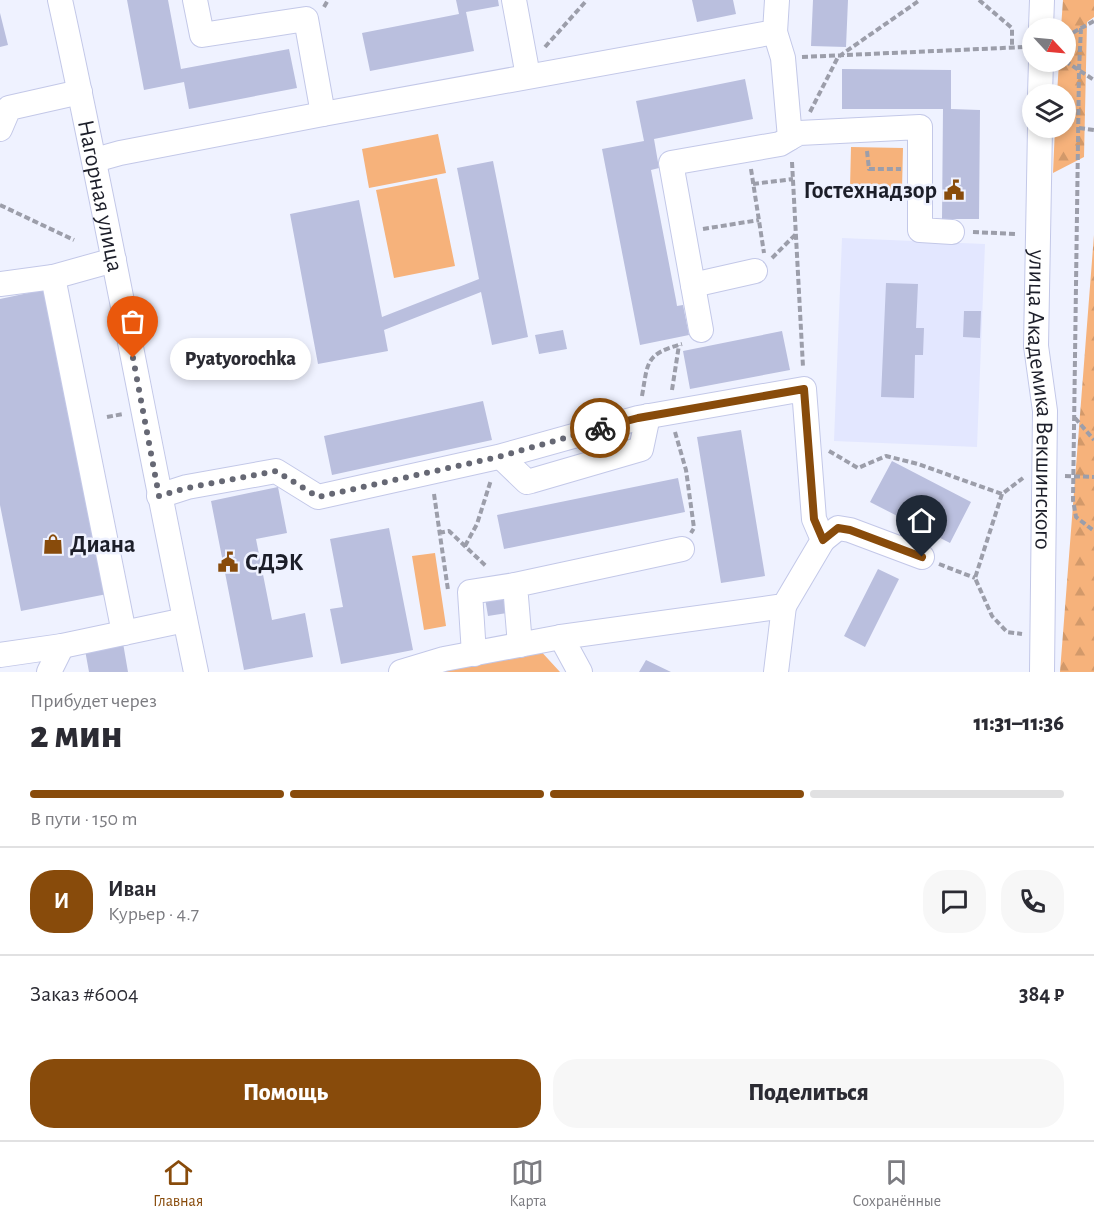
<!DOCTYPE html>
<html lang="ru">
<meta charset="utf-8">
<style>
body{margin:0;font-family:"Alegreya Sans",sans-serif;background:#f7f7f7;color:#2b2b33;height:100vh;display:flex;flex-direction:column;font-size:22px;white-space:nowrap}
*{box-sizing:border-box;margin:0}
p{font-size:20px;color:#7c7c81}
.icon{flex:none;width:33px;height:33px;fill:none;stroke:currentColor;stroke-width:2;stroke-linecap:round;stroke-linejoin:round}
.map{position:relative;height:672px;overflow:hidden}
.sheet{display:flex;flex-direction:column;background:#fff;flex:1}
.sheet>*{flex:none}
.needle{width:39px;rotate:116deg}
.fabs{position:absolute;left:1022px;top:18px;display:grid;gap:12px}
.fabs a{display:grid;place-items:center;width:54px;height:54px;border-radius:50%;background:#fff;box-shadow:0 3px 9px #0003;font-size:30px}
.pin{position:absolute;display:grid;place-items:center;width:51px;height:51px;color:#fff;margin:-62px -26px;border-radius:50% 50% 50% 0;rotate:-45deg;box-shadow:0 0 6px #0007}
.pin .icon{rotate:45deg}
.courier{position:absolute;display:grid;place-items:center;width:60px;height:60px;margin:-30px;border:4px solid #884b0b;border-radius:50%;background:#fff;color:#222;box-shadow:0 2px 8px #0007}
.bubble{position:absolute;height:42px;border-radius:21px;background:#fff;box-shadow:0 3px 9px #0003;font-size:20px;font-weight:800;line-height:42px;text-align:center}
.head em{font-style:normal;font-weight:800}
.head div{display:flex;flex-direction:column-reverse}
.head{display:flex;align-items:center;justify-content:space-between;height:102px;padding:0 30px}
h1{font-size:39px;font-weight:800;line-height:45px}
.bar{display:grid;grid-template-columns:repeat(4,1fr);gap:9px 6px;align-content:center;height:72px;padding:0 30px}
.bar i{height:8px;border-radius:4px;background:#e1e1e2}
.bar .current{background:#884b0b}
.bar p{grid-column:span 4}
.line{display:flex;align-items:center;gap:15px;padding:0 30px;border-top:2px solid #e1e1e2}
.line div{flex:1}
.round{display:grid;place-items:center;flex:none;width:63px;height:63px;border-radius:24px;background:#f7f7f7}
.primary-button{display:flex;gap:12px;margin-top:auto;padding:12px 30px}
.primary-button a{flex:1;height:69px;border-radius:24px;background:#884b0b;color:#fff;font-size:24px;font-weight:800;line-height:69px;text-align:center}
.primary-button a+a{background:#f7f7f7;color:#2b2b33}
.menu{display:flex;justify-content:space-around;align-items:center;height:84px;border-top:2px solid #e1e1e2;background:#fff;font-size:16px;color:#7c7c81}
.menu a{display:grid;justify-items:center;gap:3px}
.menu .current{color:#884b0b}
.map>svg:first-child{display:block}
.built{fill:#e3e7ff}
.green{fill:#f6b27b}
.forest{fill:url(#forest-firs)}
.building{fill:#babfde}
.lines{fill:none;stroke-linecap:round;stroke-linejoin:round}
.minor-casing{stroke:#c3c8e8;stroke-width:26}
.path{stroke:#9c9eaa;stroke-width:4;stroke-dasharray:6 3;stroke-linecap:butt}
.minor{stroke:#fff;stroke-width:24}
.done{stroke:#666874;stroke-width:6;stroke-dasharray:0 10.8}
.route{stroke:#884b0b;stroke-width:8}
.labels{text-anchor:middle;stroke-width:5;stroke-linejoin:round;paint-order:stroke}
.poi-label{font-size:24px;font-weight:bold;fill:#1c1e29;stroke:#eff2ff;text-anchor:start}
.street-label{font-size:24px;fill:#1c1e29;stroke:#eff2ff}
</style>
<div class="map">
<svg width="1094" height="672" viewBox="0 0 1094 672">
<defs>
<pattern id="forest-firs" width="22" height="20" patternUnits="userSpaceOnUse" patternTransform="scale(1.5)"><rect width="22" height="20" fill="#f6b27b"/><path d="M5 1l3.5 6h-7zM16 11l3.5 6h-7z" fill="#d2996a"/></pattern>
</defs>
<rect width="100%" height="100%" fill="#eff2ff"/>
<path class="built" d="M842,238l143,6 -8,203 -143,-6z"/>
<path class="green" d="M438,134l8,39 -77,15 -7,-39z
M851,147l52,1 -1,41 -52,-1z
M437,178l18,88 -61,12 -18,-88z
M435,553l11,73 -22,4 -12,-74z
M538,648l22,24h-116l6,-3z"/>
<path class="forest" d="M1063,0h31v17l-7,5 -3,135 -31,16 2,-45h10v-34h-8l2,-32h6v-34h-4z
M1094,235v437h-34z"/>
<path class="building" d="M127,0h41l13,69 108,-20 8,39 -108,21 -5,-27 -40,8z
M456,0h42l1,6 -33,6 8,39 -104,20 -8,-38 97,-19z
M692,0h41l3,14 -39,8z
M813,0h35l-2,47 -35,-1z
M0,13l8,32 -8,2z
M842,69l109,1v39l29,1 -1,109h-37l1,-110h-101z
M745,79l8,40 -99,20 5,29 -8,2 25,130 1,6 6,-1 6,30 -49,10 -38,-196 42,-8 -8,-40z
M493,161l35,176 -36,8 -11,-53 -97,38 4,21 -70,13 -28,-150 69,-14 23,117 97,-38 -22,-111z
M886,283l32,1 -2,44h8l-1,27h-8l-1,43 -33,-1z
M47,289l60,305 -86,17 -21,-106v-206z
M964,311h17l-1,27 -17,-1z
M563,330l4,19 -28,5 -4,-19z
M782,331l8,39 -100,19 -7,-38z
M483,401l9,39 -160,35 -8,-39z
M741,430l24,146 -44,7 -24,-146z
M892,461l79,41 -21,41 -80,-41z
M678,478l7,34 -181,37 -7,-34z
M278,487l9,46 -31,6 16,81 33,-7 8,44 -69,13 -33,-169z
M389,528l24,122 -72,14 -11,-55 13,-2 -13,-68z
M878,569l21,10 -34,68 -21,-11z
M504,595l3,18 -19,3 -3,-18z
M123,643l5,29h-39l-4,-22z
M646,660l25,12h-32z"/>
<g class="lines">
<g class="minor-casing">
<g id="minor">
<path id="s1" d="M60,0c49,223 89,448 136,672"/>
<path d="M514,0l14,76"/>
<path d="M1041,28l1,-28"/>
<path d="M1040,94l1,-32"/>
<path d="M323,114l452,-82 2,-32"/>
<path id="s2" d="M1040,128l-4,218 9,65 -3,261"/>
<path d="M0,129l9,-21 71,-16"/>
<path d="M790,138l9,-5 121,-6v103l32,2"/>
<path d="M95,160l25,-7 203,-39 -17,-95 -104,16 -7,-35"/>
<path d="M53,277l71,356"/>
<path d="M0,284l53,-7 61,-17"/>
<path d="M693,285l62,-14"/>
<path d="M701,330l-30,-167 109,-19 10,-6 -7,-80 -8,-26"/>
<path d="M501,457l26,25 4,-1 110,-32 7,-33"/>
<path d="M159,496l28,-9 89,-16 42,26 180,-40 140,-39 166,-29 10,130 9,21 -39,66 -223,31 19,35"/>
<path d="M823,540l15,-12 12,2 72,27"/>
<path d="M520,645l-5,-60 167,-36"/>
<path d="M474,654l-4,-62 45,-7"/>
<path d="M0,655l62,-9 123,-26"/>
<path d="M49,672l13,-26"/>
<path d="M401,672l43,-13 117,-22"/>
<path d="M776,672l8,-66"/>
</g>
</g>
<path class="path" d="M979,0l33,28v19
M324,7l4,-7
M1081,28l-2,42 -6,430 3,17 18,14
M1065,37l29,-16
M545,47l42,-47
M802,57l223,-10
M1065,61l29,19
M810,112l28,-55 82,-57
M1079,128l15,2
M867,151l2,18h32
M792,162l11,205
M751,169l13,84
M753,184l40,-5
M0,205l74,35
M703,229l56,-9
M973,232l43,2
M772,258l24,-24
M672,390l7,-45
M642,396c6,-34 3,-42 40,-52
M107,417l16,-3
M1075,418l19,22
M675,432l11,38 8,58 -3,5
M829,451l29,17 28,-12 32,8 84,30 21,-16
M1065,476l29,1
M434,494l14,96
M1002,494l-27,84 17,38 15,16 15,2
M439,533l10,-2 38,36
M465,546l12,-22 14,-44
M939,564l36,14"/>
<use href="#minor" class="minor"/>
</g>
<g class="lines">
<path class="done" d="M133,358l26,138 28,-8 89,-17 42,26 180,-40 102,-29"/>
<path class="route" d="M600,428l38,-10 166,-29 10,130 9,21 15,-12 12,2 72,27"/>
</g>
<defs>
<g id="civic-bare" transform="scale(1.62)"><path d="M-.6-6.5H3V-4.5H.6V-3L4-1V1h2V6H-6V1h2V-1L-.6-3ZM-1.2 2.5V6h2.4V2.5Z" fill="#884b0b" stroke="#eff2ff" stroke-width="2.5" paint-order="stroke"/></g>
<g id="shop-bare" transform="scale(1.62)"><path d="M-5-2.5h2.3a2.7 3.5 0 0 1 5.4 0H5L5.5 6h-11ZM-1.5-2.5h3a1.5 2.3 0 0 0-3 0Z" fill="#884b0b" stroke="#eff2ff" stroke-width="2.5" paint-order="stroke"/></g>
</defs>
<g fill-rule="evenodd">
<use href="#civic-bare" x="954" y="190"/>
<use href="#shop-bare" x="53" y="544"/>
<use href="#civic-bare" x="228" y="562"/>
</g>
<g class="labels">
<g class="poi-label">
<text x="937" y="198" text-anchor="end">Гостехнадзор</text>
<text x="70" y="552">Диана</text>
<text x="245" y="570">СДЭК</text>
</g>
<g class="street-label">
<text dy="8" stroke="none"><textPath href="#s1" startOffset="200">Нагорная улица</textPath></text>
<text dy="8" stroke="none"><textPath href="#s2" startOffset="272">улица Академика Векшинского</textPath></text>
</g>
</g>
</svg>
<div class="fabs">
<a><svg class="needle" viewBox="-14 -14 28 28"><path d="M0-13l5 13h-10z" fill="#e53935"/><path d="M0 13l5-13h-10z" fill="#7c7c81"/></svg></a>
<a><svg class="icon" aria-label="layers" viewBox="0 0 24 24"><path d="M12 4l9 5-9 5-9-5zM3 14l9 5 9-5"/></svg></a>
</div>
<div class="pin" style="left:133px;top:358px;background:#ea580c"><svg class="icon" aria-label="bag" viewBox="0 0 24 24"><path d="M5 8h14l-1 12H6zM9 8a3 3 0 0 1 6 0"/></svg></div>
<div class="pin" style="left:922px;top:557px;background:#1f2937"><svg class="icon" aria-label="home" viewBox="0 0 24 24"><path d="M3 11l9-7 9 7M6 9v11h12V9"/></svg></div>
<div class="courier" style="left:600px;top:428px"><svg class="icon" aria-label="bike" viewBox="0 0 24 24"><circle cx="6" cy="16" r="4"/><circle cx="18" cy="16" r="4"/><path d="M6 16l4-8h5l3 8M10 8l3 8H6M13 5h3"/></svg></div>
<div class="bubble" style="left:170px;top:338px;width:141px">Pyatyorochka</div>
</div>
<section class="sheet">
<div class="head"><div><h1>2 мин</h1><p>Прибудет через</p></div><em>11:31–11:36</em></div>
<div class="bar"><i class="current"></i><i class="current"></i><i class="current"></i><i></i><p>В пути · 150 m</p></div>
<div class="line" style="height:108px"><b class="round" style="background:#884b0b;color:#fff">И</b><div><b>Иван</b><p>Курьер · 4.7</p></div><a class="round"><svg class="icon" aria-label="chat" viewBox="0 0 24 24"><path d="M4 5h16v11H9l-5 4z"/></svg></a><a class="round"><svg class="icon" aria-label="phone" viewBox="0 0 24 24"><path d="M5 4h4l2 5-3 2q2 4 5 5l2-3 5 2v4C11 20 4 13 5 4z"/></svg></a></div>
<div class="line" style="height:78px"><div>Заказ #6004</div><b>384 ₽</b></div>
<div class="primary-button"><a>Помощь</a><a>Поделиться</a></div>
</section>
<nav class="menu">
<a class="current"><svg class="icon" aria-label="home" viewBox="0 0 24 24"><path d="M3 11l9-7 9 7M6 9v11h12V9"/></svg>Главная</a>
<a><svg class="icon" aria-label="map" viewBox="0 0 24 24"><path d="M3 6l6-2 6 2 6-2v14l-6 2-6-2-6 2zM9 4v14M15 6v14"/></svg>Карта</a>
<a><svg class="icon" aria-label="saved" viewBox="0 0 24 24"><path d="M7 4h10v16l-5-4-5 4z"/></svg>Сохранённые</a>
</nav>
